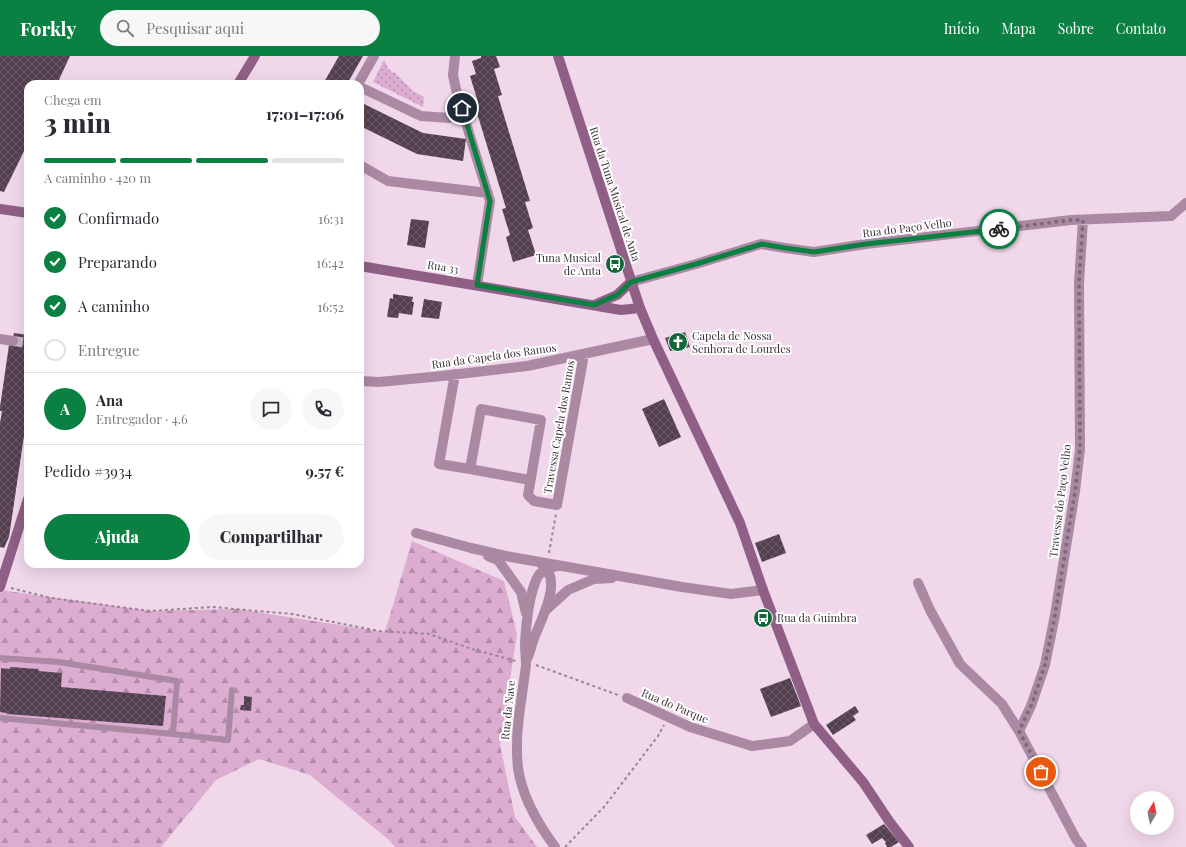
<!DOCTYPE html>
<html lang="pt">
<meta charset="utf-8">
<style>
body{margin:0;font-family:"Playfair Display",serif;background:#f7f7f7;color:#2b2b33;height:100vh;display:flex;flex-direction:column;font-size:15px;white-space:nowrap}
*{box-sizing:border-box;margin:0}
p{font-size:13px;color:#7c7c81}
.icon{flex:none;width:22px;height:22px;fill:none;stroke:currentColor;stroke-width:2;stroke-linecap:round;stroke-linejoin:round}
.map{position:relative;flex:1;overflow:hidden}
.side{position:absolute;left:24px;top:24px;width:340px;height:488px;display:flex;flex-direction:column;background:#fff;border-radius:12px;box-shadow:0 4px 16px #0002}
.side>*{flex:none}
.needle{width:26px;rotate:9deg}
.controls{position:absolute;left:1130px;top:735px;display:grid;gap:8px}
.controls a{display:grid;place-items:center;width:44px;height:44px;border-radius:50%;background:#fff;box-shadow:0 4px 16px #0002;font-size:20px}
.pin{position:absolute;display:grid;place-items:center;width:34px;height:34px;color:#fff;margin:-17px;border:2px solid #fff;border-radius:50%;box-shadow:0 1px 4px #0007}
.courier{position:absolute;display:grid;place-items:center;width:40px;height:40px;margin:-20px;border:3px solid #0b8043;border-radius:50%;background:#fff;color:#222;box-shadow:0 1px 5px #0007}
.headline em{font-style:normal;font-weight:800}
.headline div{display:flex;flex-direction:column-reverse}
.headline{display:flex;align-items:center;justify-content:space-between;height:68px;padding:0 20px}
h1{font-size:26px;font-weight:800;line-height:30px}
.bar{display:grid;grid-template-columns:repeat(4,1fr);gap:6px 4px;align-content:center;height:48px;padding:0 20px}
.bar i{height:5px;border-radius:3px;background:#e1e1e2}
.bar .on{background:#0b8043}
.bar p{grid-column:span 4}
.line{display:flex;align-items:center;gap:10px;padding:0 20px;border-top:1px solid #e1e1e2}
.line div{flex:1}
.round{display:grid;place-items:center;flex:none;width:42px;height:42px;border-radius:21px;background:#f7f7f7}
ol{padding:0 20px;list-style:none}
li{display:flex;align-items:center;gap:12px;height:44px}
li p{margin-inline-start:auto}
li .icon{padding:4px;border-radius:50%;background:#0b8043;color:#fff;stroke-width:4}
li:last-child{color:#7c7c81}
li i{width:22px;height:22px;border:2px solid #e1e1e2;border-radius:50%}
.button{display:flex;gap:8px;margin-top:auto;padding:8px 20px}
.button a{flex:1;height:46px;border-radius:24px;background:#0b8043;color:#fff;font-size:16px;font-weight:800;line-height:46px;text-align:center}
.button a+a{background:#f7f7f7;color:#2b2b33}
header{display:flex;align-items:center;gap:24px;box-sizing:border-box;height:56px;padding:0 20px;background:#0b8043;color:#fff}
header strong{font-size:19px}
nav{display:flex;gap:22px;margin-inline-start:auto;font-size:14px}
.search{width:280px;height:36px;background:#f7f7f7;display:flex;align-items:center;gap:10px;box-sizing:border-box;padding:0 14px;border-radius:22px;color:#7c7c81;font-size:15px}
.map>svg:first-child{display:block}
.forest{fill:url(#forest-firs)}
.park{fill:url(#park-dots)}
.building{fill:url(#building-cross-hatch)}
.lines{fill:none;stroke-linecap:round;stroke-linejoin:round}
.street-tunnel{stroke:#cbb6c6;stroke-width:10;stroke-dasharray:10 5;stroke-linecap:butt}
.path{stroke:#968592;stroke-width:2;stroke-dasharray:3 3;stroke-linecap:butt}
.lane{stroke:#ab89a3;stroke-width:6}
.street{stroke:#ab89a3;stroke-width:10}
.secondary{stroke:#8f5f85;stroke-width:10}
.done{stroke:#796a76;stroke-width:4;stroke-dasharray:0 7.2}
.route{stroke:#0b8043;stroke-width:5}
.labels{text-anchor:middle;stroke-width:4;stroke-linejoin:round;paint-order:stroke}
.street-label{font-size:11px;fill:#393037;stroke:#fff}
.poi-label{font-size:11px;fill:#393037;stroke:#fff;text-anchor:start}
</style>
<header>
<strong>Forkly</strong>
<div class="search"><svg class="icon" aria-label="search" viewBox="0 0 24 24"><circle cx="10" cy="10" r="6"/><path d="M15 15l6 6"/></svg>Pesquisar aqui</div>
<nav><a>Início</a><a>Mapa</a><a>Sobre</a><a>Contato</a></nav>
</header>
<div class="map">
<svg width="1186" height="791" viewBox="0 0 1186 791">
<defs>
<pattern id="forest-firs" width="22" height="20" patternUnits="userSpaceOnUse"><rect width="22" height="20" fill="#dcadd1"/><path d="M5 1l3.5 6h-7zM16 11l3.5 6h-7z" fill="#b38daa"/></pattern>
<pattern id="park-dots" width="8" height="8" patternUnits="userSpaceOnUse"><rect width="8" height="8" fill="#dcadd1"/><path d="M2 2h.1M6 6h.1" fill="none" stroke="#b38daa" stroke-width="1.8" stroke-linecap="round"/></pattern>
<pattern id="building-cross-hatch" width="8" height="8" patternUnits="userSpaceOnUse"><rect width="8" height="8" fill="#533f4f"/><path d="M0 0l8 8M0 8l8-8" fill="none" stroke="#6a5966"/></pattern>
</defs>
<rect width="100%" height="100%" fill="#f0d7ea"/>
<path class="forest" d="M412,485l92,40 13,53 -17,111 15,72 22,30h-142l-6,-7 -79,-65 -51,-16 -43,21 -55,67h-161v-257l150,21 87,-2 148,23z"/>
<path class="park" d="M384,4l4,8 5,5 1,-1 19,19 11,6 -1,10 -50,-25z"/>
<path class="building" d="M0,0h70l-13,28h-29v59l-24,49 -4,-1z
M339,0h24l-16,28h-24z
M481,0h15l4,11 -6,2 8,26 -4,1 32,105 -5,1 8,26 -5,2 8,25 -23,7 -7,-25 4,-2 -8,-26 4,-1 -32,-105 4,-1 -8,-26 6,-2 -4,-13 9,-3z
M360,46l63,31 43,6 -3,22 -46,-7 -57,-28z
M411,163l18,2 -4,27 -18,-3z
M393,238l20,3 -1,5h2l-2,13 -13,-2 -1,5 -11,-1 3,-19 3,1z
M424,243l18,3 -3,17 -18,-2z
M685,276l5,15 -20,4 -5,-13z
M14,277l14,2v74l-19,128 -5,11 -4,-1v-124l2,-12h-2v-4l9,-62h3z
M664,343l17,38 -22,10 -17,-38z
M779,478l7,19 -24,9 -7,-19z
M10,611l28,2v2l24,2 -1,14 105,9 -3,30 -156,-12v-1l-7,-1 1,-44 9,1z
M790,622l11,28 -30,11 -11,-28z
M244,640l8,1 -1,14 -11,-1 1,-5h3z
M855,650l4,6 -6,4 3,4 -23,15 -7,-10z
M884,768l15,18 -8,5h-4l-2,-4 1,-1 -4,-4 -10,6 -6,-9z"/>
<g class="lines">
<path class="street-tunnel" d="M13,285l15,2"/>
<path class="path" d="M549,497l7,-39
M11,532l40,10 99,13 62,-4 80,7 87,17 50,3 43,15 44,12
M536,609l82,30
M565,791l39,-40 54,-71 6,-11"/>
<path class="lane" d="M0,602l59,4 118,19 -4,53 -173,-16
M173,678l55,6 4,-50"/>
<path class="street" d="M455,0l-2,19 4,19 33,107 -13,84
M358,28l16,-28
M360,31l61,29 28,2
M360,109l28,16 100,12
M631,226l65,-18 65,-20 24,4 29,4 52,-8 205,-24 100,-4 15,-13
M0,283l13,2
M455,318l-16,90 31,5 11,-60 60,11 -13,75 6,6 23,4 27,-151
M360,325l19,1 63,-6 85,-10 126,-27
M470,413l60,11
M416,477l55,15 40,9 171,30 49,7 32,-4
M488,500l10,4 23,32 5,21
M918,527l12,27 30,54 42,40 17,27 57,108 6,8
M546,554l22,-20 26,-11 18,-1
M528,601c3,-8 5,-18 9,-26 7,-17 25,-53 5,-66
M627,642l63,29 62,19 38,-5 24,-17
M1019,675l12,-25 14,-41 10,-50 20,-124 5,-42 -1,-166 4,-63
M555,791c-17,-23 -33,-51 -37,-79 -4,-35 4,-69 8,-103 0,-7 -1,-14 -1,-21 1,-18 4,-49 12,-66 4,-8 11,-10 20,-12"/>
<path class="secondary" d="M558,0l82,252 13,31 87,184 23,67 51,134 49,58 26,39 20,26
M238,28l17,-28
M0,153l28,4
M360,210l261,44 19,-2
M594,249l23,-10 14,-13
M0,531l28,-88"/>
</g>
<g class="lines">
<path class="done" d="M999,173l72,-9h12l-4,63 1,166 -5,42 -20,124 -10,50 -14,41 -12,25 22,41"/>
<path class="route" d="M462,52l28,93 -13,84 117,20 23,-10 14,-13 65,-18 66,-20 23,4 29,4 52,-8 133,-15"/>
</g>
<defs>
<g id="bus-disc" transform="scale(1)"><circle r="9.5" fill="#10683a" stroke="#fff"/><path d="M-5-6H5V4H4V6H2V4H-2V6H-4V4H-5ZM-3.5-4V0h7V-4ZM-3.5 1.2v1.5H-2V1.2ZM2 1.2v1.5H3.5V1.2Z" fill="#fff"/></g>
<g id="church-disc" transform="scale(1)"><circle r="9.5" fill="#10683a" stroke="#fff"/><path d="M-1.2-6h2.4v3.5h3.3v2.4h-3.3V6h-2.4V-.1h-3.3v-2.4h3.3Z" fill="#fff"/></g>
</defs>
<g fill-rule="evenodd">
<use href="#bus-disc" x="615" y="208"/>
<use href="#church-disc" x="678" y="286"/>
<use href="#bus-disc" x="763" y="562"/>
</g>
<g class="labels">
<g class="street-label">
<text transform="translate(615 138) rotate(72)" y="4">Rua da Tuna Musical de Anta</text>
<text transform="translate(907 172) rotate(-7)" y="4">Rua do Paço Velho</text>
<text transform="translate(443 211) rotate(9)" y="4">Rua 33</text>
<text transform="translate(494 300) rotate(-8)" y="4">Rua da Capela dos Ramos</text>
<text transform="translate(559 371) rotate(-80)" y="4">Travessa Capela dos Ramos</text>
<text transform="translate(1060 445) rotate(-83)" y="4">Travessa do Paço Velho</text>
<text transform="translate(675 650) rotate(23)" y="4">Rua do Parque</text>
<text transform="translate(508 654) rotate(-84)" y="4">Rua da Nave</text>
</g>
<g class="poi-label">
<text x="601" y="206" text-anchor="end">Tuna Musical<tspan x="601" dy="13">de Anta</tspan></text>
<text x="692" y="284">Capela de Nossa<tspan x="692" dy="13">Senhora de Lourdes</tspan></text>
<text x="777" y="566">Rua da Guimbra</text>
</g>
</g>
</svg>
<div class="controls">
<a><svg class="needle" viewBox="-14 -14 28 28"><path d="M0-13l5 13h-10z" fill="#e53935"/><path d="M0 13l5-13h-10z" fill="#7c7c81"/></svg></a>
</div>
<div class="pin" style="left:1041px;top:716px;background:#ea580c"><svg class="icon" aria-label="bag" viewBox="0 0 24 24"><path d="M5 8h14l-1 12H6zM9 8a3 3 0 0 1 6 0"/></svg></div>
<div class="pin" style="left:462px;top:52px;background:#1f2937"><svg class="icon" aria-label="home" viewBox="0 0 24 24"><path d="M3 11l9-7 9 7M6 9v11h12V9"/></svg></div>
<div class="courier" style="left:999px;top:173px"><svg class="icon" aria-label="bike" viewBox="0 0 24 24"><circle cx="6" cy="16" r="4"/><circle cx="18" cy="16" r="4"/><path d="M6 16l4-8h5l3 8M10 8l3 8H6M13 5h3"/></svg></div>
<section class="side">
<div class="headline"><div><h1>3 min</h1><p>Chega em</p></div><em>17:01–17:06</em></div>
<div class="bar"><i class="on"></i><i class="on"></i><i class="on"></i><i></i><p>A caminho · 420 m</p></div>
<ol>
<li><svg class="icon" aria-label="check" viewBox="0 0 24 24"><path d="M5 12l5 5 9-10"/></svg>Confirmado<p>16:31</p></li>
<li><svg class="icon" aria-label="check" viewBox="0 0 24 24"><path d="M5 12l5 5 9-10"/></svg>Preparando<p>16:42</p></li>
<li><svg class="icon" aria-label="check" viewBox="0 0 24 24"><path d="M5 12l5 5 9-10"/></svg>A caminho<p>16:52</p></li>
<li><i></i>Entregue</li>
</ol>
<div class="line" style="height:72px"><b class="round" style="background:#0b8043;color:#fff">A</b><div><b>Ana</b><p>Entregador · 4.6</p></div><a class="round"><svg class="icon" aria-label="chat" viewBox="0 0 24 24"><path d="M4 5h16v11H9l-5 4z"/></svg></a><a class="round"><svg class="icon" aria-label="phone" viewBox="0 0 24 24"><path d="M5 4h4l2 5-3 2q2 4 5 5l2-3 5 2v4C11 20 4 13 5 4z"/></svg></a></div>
<div class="line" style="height:52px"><div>Pedido #3934</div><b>9.57 €</b></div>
<div class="button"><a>Ajuda</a><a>Compartilhar</a></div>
</section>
</div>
